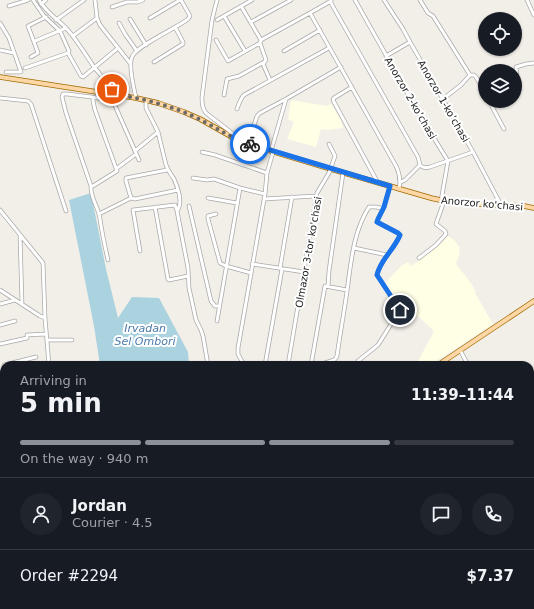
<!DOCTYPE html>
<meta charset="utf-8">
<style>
body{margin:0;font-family:"DejaVu Sans",sans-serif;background:#20242c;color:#f1f3f6;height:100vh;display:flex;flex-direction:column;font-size:15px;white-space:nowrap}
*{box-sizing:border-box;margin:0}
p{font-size:13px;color:#9ea1a6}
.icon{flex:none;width:22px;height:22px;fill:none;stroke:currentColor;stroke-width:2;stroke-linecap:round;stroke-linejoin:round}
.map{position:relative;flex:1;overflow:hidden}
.drawer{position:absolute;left:0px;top:361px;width:534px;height:248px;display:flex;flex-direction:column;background:#171b24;border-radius:12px 12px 0 0;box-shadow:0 1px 3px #0004}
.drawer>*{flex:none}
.buttons{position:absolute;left:478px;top:12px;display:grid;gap:8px}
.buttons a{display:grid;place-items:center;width:44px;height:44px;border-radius:50%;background:#171b24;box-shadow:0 1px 3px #0004;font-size:20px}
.pin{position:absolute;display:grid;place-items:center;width:34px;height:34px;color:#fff;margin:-17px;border:2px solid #fff;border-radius:50%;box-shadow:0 1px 4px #0007}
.courier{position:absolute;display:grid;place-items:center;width:40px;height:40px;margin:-20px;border:3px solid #1a73e8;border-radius:50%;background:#fff;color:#222;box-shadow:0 1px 5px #0007}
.headline em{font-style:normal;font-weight:700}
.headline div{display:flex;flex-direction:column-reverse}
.headline{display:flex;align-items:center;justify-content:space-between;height:68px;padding:0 20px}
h1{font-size:26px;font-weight:700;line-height:30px}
.bar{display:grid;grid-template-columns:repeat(4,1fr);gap:6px 4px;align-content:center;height:48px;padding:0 20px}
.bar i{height:5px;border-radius:3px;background:#363941}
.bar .current{background:#8c9099}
.bar p{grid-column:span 4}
.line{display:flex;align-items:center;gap:10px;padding:0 20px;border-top:1px solid #363941}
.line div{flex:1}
.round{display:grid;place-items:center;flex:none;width:42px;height:42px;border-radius:21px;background:#20242c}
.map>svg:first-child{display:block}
.education{fill:#ffffe5}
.pitch{fill:#88e0be}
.water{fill:#aad3df}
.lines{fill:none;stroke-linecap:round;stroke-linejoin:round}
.canal{stroke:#aad3df;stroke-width:2}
.minor-casing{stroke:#a9a9a9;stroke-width:4.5}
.major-casing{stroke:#a06b00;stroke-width:5.5}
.minor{stroke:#fff;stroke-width:3}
.major{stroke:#fcd6a4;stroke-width:4}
.done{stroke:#6b6a68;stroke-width:4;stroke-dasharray:0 7.2}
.route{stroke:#1a73e8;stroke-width:5}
.labels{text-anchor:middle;stroke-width:4;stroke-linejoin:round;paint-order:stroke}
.street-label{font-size:10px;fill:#222;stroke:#fff}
.water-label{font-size:11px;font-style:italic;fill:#4a7aab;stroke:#fff}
</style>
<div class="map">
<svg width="534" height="609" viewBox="0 0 534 609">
<rect width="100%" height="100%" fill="#f2efe9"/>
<path class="education" d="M291,100l36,6 4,-2 10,16 2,8 -16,2 -6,-1 -5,18 -29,-8 7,-17 -6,-3z
M448,236l6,4 6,8 -1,1 1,4 -4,11 15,19 5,9 -1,1 18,31 -63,41h-14l18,-34 -15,-14 -6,-2 -5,3 -23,-33 2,-1 -1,-2 15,-16 7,-4 3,4 26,-19z"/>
<path class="pitch" d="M534,429v56l-2,-1 -2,1v-52l3,-2z
M530,502l4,3v61l-4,-1z"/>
<path class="water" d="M91,193l15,76 12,49 14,-21 27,1 29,54 1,13h-89l-6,-39 -25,-126z"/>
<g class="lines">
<path class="canal" d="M171,605v4
M469,605l1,4
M104,609l1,-4
M448,609l2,-4"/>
<g class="minor-casing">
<path id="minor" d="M33,0l11,16 16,15 9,20 -1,2 13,23 2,1 35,-29
M39,0c7,12 18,19 28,29 10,11 18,25 27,38 7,9 16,17 20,27
M95,0l2,18 3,7 30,38
M217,0l-5,20 -10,77c0,6 0,11 4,16l35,27
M331,0v3l87,154 2,8 -15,15 -4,2
M355,0l63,112 30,49 -7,40
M384,0l19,29 7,13 63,110 28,53
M420,0l8,13 5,3 37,59 -9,10 -18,14
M527,0l7,15
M41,4l5,-4
M9,6l19,-6
M241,6l20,34 -1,3 6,17 -3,4 7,16
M112,7l15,-5h11l5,-2
M310,13l86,153c4,8 5,14 3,23
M224,16l21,35
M150,18l30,-18
M130,19l16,26
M56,20l28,-20
M217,20l35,-20
M251,22l40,-22
M0,23l9,15 12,34h-15
M119,23l6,11 12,17
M73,36l24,-18
M216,40l12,21 32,-18
M261,40l49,-27 21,-12
M34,42l-6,-16 18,-9
M0,50l14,3
M284,51l36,-21
M386,56l24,-14
M31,57l7,-4 -4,-11 1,-1 31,-13
M154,62l29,-18v-2l-8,-15
M25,68l43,-15
M470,75h4l2,2 9,16
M516,81l1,-6 -1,-8 10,-3 8,-1
M352,87l-18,11 -1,1 1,3 44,81
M224,95l3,-16 12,-3 25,-14
M93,97v4l2,9 22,61 -24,15h-2l-25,-73 -4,-16 1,-3h4c15,2 31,3 46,7l26,59
M0,98l28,3 3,3 35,107
M98,98c3,-4 9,-1 13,-4
M136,98c-2,-9 -8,-32 -4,-41 4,-11 45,-29 56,-38l2,-3 -9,-16
M146,100v8l12,24 8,33c2,6 5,9 8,14 4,9 9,24 3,32
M489,101l15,28
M237,109c2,-5 3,-10 7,-14l85,-47
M248,144l9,-28 3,-3 26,-14 55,-32
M135,151l23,-19
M271,151l15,-52
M202,152l13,3 52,18
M420,165c3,3 5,3 10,2l43,-15
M116,169l20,-15
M167,170l-41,8v3l5,17 4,1 43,-9
M193,178l14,2 7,-1 26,9 25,6
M91,186c-1,12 8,22 9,33 2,14 5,28 8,41
M208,198l29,5
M264,199l52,-3
M189,206l22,95 4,5h4
M155,207l13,72 1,1 19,-4
M0,210l43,53 2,55 4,47
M99,214l32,-16
M216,214l-8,2v3l12,44 6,3 25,7
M20,235l2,69
M354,248l33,7
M140,251l-7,-41 42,-5 2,6 11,57 1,20 7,32 5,10 2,6 5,29
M419,258l17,-13 10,-11 -1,-3 -9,-7 8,-23
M252,264l52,8
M280,268l12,-71
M328,286l1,-15 14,-98
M0,290l40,26 5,2
M0,304l15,-4
M217,321l23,-133
M0,325l15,-4
M47,340h25
M0,344l27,-6v-3l19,-1
M460,350l8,15
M4,365l32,-8
M244,365l-6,-11v-6l27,-154 2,-21 6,-21
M265,365l17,-96
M288,365l29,-172 12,-20 6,-17 -6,-12
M311,365l14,-79 22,4
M319,365l15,-5 2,-2 1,-2c3,-22 7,-43 10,-65 4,-28 6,-59 22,-84h8l6,2
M356,365l2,-4 20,-16 22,-35 -23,-35c3,-15 17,-25 23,-40l-2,-2 -21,-11 1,-3 6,-12 6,-21
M0,388l4,-1
M0,400l4,3
M0,480h4
M530,497l4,3
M530,575l4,12
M54,605l1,4
M368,605l4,4
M440,609l3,-4
M494,609v-4"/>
</g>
<g class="major-casing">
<path id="major" d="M0,77l136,21 22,5 26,9 16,7 32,18 16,7 83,25 100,29 22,5 71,3 10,2
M438,365l96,-64
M0,513l4,16
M23,605l1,4
M190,609l1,-4"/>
</g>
<use href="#minor" class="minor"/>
<use href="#major" class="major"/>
</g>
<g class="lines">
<path class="done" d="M112,89l2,5c30,5 56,11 83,24 18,9 34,20 53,26"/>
<path class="route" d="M250,144l140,42 -6,21 -6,12 -1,3 21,11 2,2c-6,15 -20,25 -23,40l23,35"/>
</g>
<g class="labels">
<g class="street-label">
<text transform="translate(411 98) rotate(60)" y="4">Аnorzor 2-koʼchasi</text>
<text transform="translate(444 101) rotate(60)" y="4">Аnorzor 1-koʼchasi</text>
<text transform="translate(482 203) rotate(5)" y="4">Anorzor ko'chasi</text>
<text transform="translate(308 252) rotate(-80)" y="4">Olmazor 3-tor ko'chasi</text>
</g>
<g class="water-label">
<text x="145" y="332">Irvadan<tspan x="145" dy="13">Sel Ombori</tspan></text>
</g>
</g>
</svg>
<div class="buttons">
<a><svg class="icon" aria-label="locate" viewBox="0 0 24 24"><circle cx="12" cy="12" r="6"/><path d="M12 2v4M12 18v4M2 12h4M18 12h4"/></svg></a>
<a><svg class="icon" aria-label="layers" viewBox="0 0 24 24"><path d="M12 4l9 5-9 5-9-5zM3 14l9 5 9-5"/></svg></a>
</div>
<div class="pin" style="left:112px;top:89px;background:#ea580c"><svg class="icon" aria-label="bag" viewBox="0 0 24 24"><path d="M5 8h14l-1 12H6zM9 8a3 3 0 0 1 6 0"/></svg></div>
<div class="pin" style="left:400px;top:310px;background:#1f2937"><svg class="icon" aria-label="home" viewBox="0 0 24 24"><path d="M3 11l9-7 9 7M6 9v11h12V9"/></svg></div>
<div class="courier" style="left:250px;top:144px"><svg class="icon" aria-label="bike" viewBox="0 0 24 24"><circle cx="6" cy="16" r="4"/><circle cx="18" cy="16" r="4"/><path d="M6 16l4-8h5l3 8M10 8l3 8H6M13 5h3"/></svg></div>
<section class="drawer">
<div class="headline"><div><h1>5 min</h1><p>Arriving in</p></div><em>11:39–11:44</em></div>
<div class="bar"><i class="current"></i><i class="current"></i><i class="current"></i><i></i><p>On the way · 940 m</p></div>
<div class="line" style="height:72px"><a class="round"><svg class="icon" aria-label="person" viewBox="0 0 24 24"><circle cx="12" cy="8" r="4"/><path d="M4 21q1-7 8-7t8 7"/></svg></a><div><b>Jordan</b><p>Courier · 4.5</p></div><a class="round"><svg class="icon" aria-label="chat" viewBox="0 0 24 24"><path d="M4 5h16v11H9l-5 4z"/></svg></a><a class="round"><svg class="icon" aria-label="phone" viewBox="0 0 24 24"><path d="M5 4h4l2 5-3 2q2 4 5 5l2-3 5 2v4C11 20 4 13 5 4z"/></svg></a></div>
<div class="line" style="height:52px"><div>Order #2294</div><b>$7.37</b></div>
</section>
</div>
